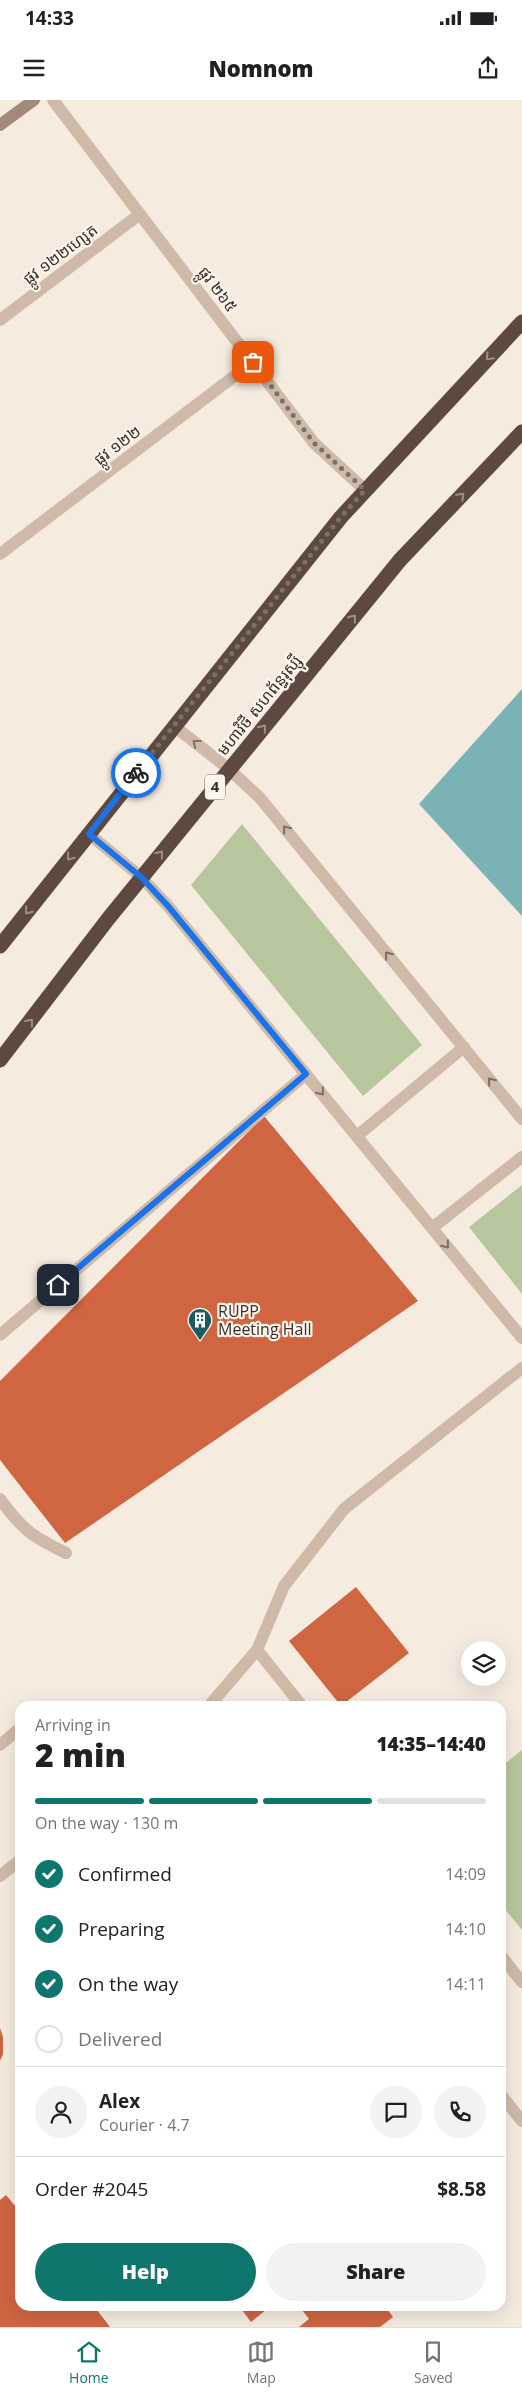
<!DOCTYPE html>
<meta charset="utf-8">
<style>
body{margin:0;font-family:"Open Sans","Noto Sans Khmer",sans-serif;background:#f2f2f2;color:#202124;height:100vh;display:flex;flex-direction:column;font-size:19px;white-space:nowrap}
*{box-sizing:border-box;margin:0}
p{font-size:16px;color:#757577}
.icon{flex:none;width:28px;height:28px;fill:none;stroke:currentColor;stroke-width:2;stroke-linecap:round;stroke-linejoin:round}
.map{position:relative;flex:1;overflow:hidden}
.side{position:absolute;left:15px;top:1601px;width:491px;height:610px;display:flex;flex-direction:column;background:#fff;border-radius:15px;box-shadow:0 5px 20px #0002}
.side>*{flex:none}
.tools{position:absolute;left:461px;top:1541px;display:grid;gap:10px}
.tools a{display:grid;place-items:center;width:45px;height:45px;border-radius:50%;background:#fff;box-shadow:0 5px 20px #0002;font-size:25px}
.pin{position:absolute;display:grid;place-items:center;width:42px;height:42px;color:#fff;margin:-21px;border-radius:10px;box-shadow:0 2px 8px #0006}
.courier{position:absolute;display:grid;place-items:center;width:50px;height:50px;margin:-25px;border:4px solid #1a73e8;border-radius:50%;background:#fff;color:#222;box-shadow:0 1px 6px #0007}
.overview em{font-style:normal;font-weight:800}
.overview div{display:flex;flex-direction:column-reverse}
.overview{display:flex;align-items:center;justify-content:space-between;height:85px;padding:0 20px}
h1{font-size:32px;font-weight:800;line-height:38px}
.bar{display:grid;grid-template-columns:repeat(4,1fr);gap:8px 5px;align-content:center;height:60px;padding:0 20px}
.bar i{height:6px;border-radius:4px;background:#e0e0e0}
.bar .active{background:#0f766e}
.bar p{grid-column:span 4}
.line{display:flex;align-items:center;gap:12px;padding:0 20px;border-top:1px solid #e0e0e0}
.line div{flex:1}
.round{display:grid;place-items:center;flex:none;width:52px;height:52px;border-radius:26px;background:#f2f2f2}
ol{padding:0 20px;list-style:none}
li{display:flex;align-items:center;gap:15px;height:55px}
li p{margin-inline-start:auto}
li .icon{padding:5px;border-radius:50%;background:#0f766e;color:#fff;stroke-width:4}
li:last-child{color:#757577}
li i{width:28px;height:28px;border:2px solid #e0e0e0;border-radius:50%}
.primary-button{display:flex;gap:10px;margin-top:auto;padding:10px 20px}
.primary-button a{flex:1;height:58px;border-radius:30px;background:#0f766e;color:#fff;font-size:20px;font-weight:800;line-height:58px;text-align:center}
.primary-button a+a{background:#f2f2f2;color:#202124}
.status{display:flex;justify-content:space-between;align-items:center;height:35px;padding:0 25px;background:#fff;direction:ltr}
.status svg{height:14px;fill:currentColor}
header{display:flex;justify-content:space-between;align-items:center;height:65px;padding:0 20px;background:#fff;font-size:22px;font-weight:800}
.menu{display:flex;justify-content:space-around;align-items:center;height:70px;border-top:1px solid #e0e0e0;background:#fff;font-size:14px;color:#757577}
.menu a{display:grid;justify-items:center;gap:2px}
.menu .active{color:#0f766e}
.map>svg:first-child{display:block}
.green{fill:#b8c69d}
.water{fill:#7bb2b5}
.building{fill:#d06542}
.lines{fill:none;stroke-linecap:round;stroke-linejoin:round}
.lane{stroke:#cfbaa9;stroke-width:12}
.street{stroke:#cfbaa9;stroke-width:12}
.secondary{stroke:#a3897a;stroke-width:12}
.highway{stroke:#5d4940;stroke-width:15}
.oneway{stroke:#9d8e85}
.oneway2{stroke:#7e6e63}
.done{stroke:#7c7169;stroke-width:5;stroke-dasharray:0 9}
.route{stroke:#1a73e8;stroke-width:6}
.labels{text-anchor:middle;stroke-width:4.5;stroke-linejoin:round;paint-order:stroke}
.shield{fill:#fcf5ec;stroke:#756a64;stroke-width:1}
.shield-label{font-size:15px;font-weight:bold;fill:#3b2f29}
.street-label{font-size:16px;fill:#3b2f29;stroke:#fcf5ec}
.poi-label{font-size:16px;fill:#3b2f29;stroke:#fcf5ec;text-anchor:start}
</style>
<div class="status"><b>14:33</b><svg viewBox="0 0 49 12"><path d="M0 12V9h3v3zM5 12V6h3v6zM10 12V3h3v9zM15 12V0h3v12zM26 1h20v11H26zM47 4h2v5h-2z"/></svg></div>
<header><svg class="icon" aria-label="menu" viewBox="0 0 24 24"><path d="M4 6h16M4 12h16M4 18h16"/></svg>Nomnom<svg class="icon" aria-label="share" viewBox="0 0 24 24"><path d="M12 15V3M7 8l5-5 5 5M5 13v7h14v-7"/></svg></header>
<div class="map">
<svg width="522" height="2227" viewBox="0 0 522 2227">
<rect width="100%" height="100%" fill="#f5ebdf"/>
<path class="green" d="M242,724l180,221 -59,51 -172,-211z
M522,1085v109l-53,-67z
M522,1650v180l-21,-26v-137z"/>
<path class="water" d="M522,589v227l-103,-112z"/>
<path class="building" d="M264,1016l154,185 -353,242 -65,-83v-79z
M356,1487l53,66 -68,53 -52,-65z
M0,1928l3,9v17l-3,7z
M6,2095l14,17v94h74l16,21h-110v-127z
M239,2206h32l-20,16z
M299,2206h86l8,11 -13,10h-81l10,-8z"/>
<g class="lines">
<path class="lane" d="M0,220l140,-106
M174,626l55,43 31,29 262,321
M89,734l52,43 27,29 354,432
M357,1036l107,-89
M432,1128l90,-71
M0,1235l306,-261
M0,1399c23,31 31,37 66,54
M257,1550l45,56
M209,1606l48,-56 27,-64 60,-77 178,-141
M0,1645l20,-17
M0,1776l20,-16
M501,1856l21,26
M501,1995l21,26"/>
<path class="street" d="M53,0l261,343 51,47
M0,454l253,-192"/>
<path class="secondary" d="M0,25l34,-25"/>
<path class="highway" d="M0,846l341,-429 181,-195
M0,960l108,-141 292,-359 122,-128"/>
</g>
<defs><path id="oneway-chevron" d="M-2-3.5L2.5 0L-2 3.5" fill="none" stroke-width="1.6" stroke-linecap="round" stroke-linejoin="round" transform="scale(1.25)"/></defs>
<g class="oneway">
<use href="#oneway-chevron" transform="translate(489 257) rotate(133)"/>
<use href="#oneway-chevron" transform="translate(461 396) rotate(-46)"/>
<use href="#oneway-chevron" transform="translate(353 518) rotate(-51)"/>
<use href="#oneway-chevron" transform="translate(263 628) rotate(-51)"/>
<use href="#oneway-chevron" transform="translate(160 754) rotate(-51)"/>
<use href="#oneway-chevron" transform="translate(70 757) rotate(129)"/>
<use href="#oneway-chevron" transform="translate(28 811) rotate(128)"/>
<use href="#oneway-chevron" transform="translate(30 922) rotate(-52)"/>
</g>
<g class="oneway2">
<use href="#oneway-chevron" transform="translate(196 643) rotate(-142)"/>
<use href="#oneway-chevron" transform="translate(286 729) rotate(-129)"/>
<use href="#oneway-chevron" transform="translate(388 855) rotate(-129)"/>
<use href="#oneway-chevron" transform="translate(491 981) rotate(-129)"/>
<use href="#oneway-chevron" transform="translate(321 992) rotate(51)"/>
<use href="#oneway-chevron" transform="translate(446 1145) rotate(51)"/>
</g>
<g class="lines">
<path class="done" d="M136,673l205,-256 24,-27 -51,-47 -61,-81"/>
<path class="route" d="M58,1185l248,-211 -138,-168 -27,-29 -52,-43 47,-61"/>
</g>
<defs>
<g id="building-pin" transform="scale(1.25)"><path d="M0 17L-7.5 6A9.5 9.5 0 1 1 7.5 6Z" fill="#1b5c61" stroke="#fcf5ec"/><path d="M-4-6H4V6H1V3H-1V6H-4ZM-2.5-4.3h1.7v1.8h-1.7ZM.8-4.3h1.7v1.8H.8ZM-2.5-1h1.7V.8h-1.7ZM.8-1h1.7V.8H.8Z" fill="#fff"/></g>
</defs>
<g fill-rule="evenodd">
<use href="#building-pin" x="200" y="1220"/>
</g>
<g class="labels">
<rect class="shield" x="205" y="674.5" width="20" height="25" rx="4"/>
<g class="shield-label">
<text x="215" y="692">4</text>
</g>
<g class="street-label">
<text transform="translate(60 154) rotate(-37)" y="6">ផ្លូវ ១២២ហ្សេត</text>
<text transform="translate(218 189) rotate(53)" y="6">ផ្លូវ ២៦៥</text>
<text transform="translate(117 345) rotate(-37)" y="6">ផ្លូវ ១២២</text>
<text transform="translate(259 605) rotate(-51)" y="6">មហាវិថី សហព័ន្ធរុស្ស៊ី</text>
</g>
<g class="poi-label">
<text x="218" y="1217">RUPP<tspan x="218" dy="18">Meeting Hall</tspan></text>
</g>
</g>
</svg>
<div class="tools">
<a><svg class="icon" aria-label="layers" viewBox="0 0 24 24"><path d="M12 4l9 5-9 5-9-5zM3 14l9 5 9-5"/></svg></a>
</div>
<div class="pin" style="left:253px;top:262px;background:#ea580c"><svg class="icon" aria-label="bag" viewBox="0 0 24 24"><path d="M5 8h14l-1 12H6zM9 8a3 3 0 0 1 6 0"/></svg></div>
<div class="pin" style="left:58px;top:1185px;background:#1f2937"><svg class="icon" aria-label="home" viewBox="0 0 24 24"><path d="M3 11l9-7 9 7M6 9v11h12V9"/></svg></div>
<div class="courier" style="left:136px;top:673px"><svg class="icon" aria-label="bike" viewBox="0 0 24 24"><circle cx="6" cy="16" r="4"/><circle cx="18" cy="16" r="4"/><path d="M6 16l4-8h5l3 8M10 8l3 8H6M13 5h3"/></svg></div>
<section class="side">
<div class="overview"><div><h1>2 min</h1><p>Arriving in</p></div><em>14:35–14:40</em></div>
<div class="bar"><i class="active"></i><i class="active"></i><i class="active"></i><i></i><p>On the way · 130 m</p></div>
<ol>
<li><svg class="icon" aria-label="check" viewBox="0 0 24 24"><path d="M5 12l5 5 9-10"/></svg>Confirmed<p>14:09</p></li>
<li><svg class="icon" aria-label="check" viewBox="0 0 24 24"><path d="M5 12l5 5 9-10"/></svg>Preparing<p>14:10</p></li>
<li><svg class="icon" aria-label="check" viewBox="0 0 24 24"><path d="M5 12l5 5 9-10"/></svg>On the way<p>14:11</p></li>
<li><i></i>Delivered</li>
</ol>
<div class="line" style="height:90px"><a class="round"><svg class="icon" aria-label="person" viewBox="0 0 24 24"><circle cx="12" cy="8" r="4"/><path d="M4 21q1-7 8-7t8 7"/></svg></a><div><b>Alex</b><p>Courier · 4.7</p></div><a class="round"><svg class="icon" aria-label="chat" viewBox="0 0 24 24"><path d="M4 5h16v11H9l-5 4z"/></svg></a><a class="round"><svg class="icon" aria-label="phone" viewBox="0 0 24 24"><path d="M5 4h4l2 5-3 2q2 4 5 5l2-3 5 2v4C11 20 4 13 5 4z"/></svg></a></div>
<div class="line" style="height:65px"><div>Order #2045</div><b>$8.58</b></div>
<div class="primary-button"><a>Help</a><a>Share</a></div>
</section>
</div>
<nav class="menu">
<a class="active"><svg class="icon" aria-label="home" viewBox="0 0 24 24"><path d="M3 11l9-7 9 7M6 9v11h12V9"/></svg>Home</a>
<a><svg class="icon" aria-label="map" viewBox="0 0 24 24"><path d="M3 6l6-2 6 2 6-2v14l-6 2-6-2-6 2zM9 4v14M15 6v14"/></svg>Map</a>
<a><svg class="icon" aria-label="saved" viewBox="0 0 24 24"><path d="M7 4h10v16l-5-4-5 4z"/></svg>Saved</a>
</nav>
